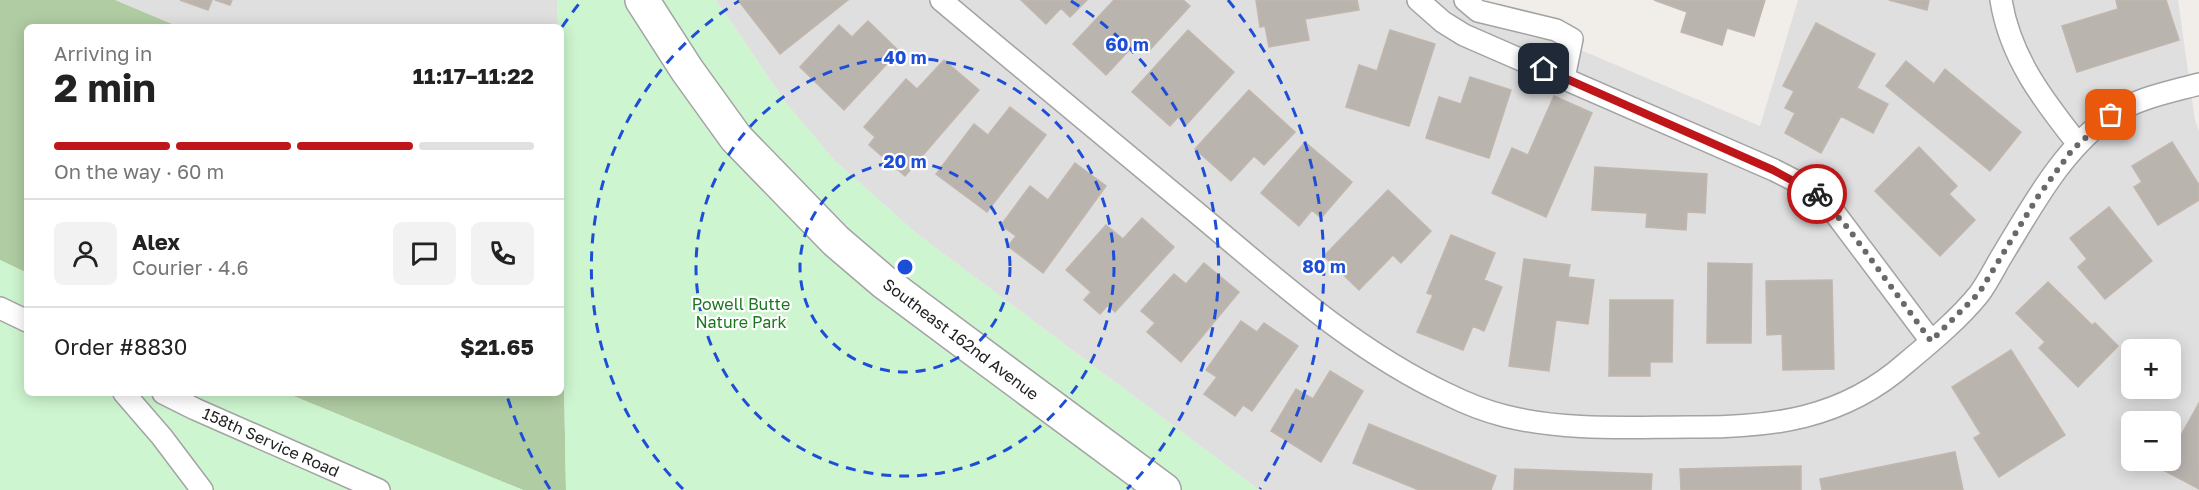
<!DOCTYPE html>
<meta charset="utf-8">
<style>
body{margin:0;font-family:"Golos Text",sans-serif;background:#f2f2f2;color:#222;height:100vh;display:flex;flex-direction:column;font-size:22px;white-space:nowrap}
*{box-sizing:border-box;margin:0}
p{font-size:20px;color:#767676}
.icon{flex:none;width:33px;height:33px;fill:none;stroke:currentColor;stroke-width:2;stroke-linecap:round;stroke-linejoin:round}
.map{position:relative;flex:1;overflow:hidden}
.details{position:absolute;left:24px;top:24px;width:540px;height:372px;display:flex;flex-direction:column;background:#fff;border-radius:9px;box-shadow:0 3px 15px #0003}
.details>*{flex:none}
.tools{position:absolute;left:2121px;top:339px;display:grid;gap:12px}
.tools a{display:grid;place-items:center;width:60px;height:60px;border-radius:9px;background:#fff;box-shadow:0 3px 15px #0003;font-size:30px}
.pin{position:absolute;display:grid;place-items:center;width:51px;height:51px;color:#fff;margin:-26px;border-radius:12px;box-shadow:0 3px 9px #0006}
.courier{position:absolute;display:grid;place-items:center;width:60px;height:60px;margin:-30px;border:4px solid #be1619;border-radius:50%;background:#fff;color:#222;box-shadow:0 2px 8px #0007}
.headline em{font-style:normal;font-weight:700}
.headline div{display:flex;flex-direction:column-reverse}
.headline{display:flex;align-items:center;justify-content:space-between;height:102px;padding:0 30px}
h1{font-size:39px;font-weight:700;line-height:45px}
.bar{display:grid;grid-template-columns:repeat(4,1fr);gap:9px 6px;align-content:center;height:72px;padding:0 30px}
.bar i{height:8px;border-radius:4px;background:#e0e0e0}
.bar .current{background:#be1619}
.bar p{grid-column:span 4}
.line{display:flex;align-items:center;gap:15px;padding:0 30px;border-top:2px solid #e0e0e0}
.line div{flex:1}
.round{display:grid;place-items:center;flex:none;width:63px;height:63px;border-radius:9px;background:#f2f2f2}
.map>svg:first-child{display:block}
.residential{fill:#e0dfdf;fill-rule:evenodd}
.forest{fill:#b0cca3}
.park{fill:#cdf5cf}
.building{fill:#bab4af;stroke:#c1b6ad;stroke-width:1.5}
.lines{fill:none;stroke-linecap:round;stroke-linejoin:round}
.service-casing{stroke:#a3a3a3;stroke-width:24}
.tertiary-casing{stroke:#a3a3a3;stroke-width:36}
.service{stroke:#fff;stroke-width:21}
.tertiary{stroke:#fff;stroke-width:33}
.done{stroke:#6a6968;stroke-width:6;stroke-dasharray:0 10.8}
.route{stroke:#be1619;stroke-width:8}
.ring{fill:none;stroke:#1d4ed8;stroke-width:3;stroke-dasharray:10 8}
.labels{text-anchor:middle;stroke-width:4.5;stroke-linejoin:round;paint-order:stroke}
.park-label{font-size:16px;fill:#18771e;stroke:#fff}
.street-label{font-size:16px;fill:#222;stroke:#fff}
.centre{fill:#1d4ed8;stroke:#fff;stroke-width:3}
.ring-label{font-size:18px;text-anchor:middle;font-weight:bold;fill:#1d4ed8;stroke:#fff;stroke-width:4.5;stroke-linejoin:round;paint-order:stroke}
</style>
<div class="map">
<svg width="2199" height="490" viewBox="0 0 2199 490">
<rect width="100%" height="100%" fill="#f1eeea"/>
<path class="residential" d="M115,0h442l1,27h-379z
M716,0h757l23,14 264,112 38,-126h380l17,120 4,11v359h-940l-342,-256 -83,-74 -48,-57zM2132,350h38v38h-38zM2132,422h38v38h-38z"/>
<path class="forest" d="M0,0h115l64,27h-152v246l-27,-13z
M561,218l5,272h-43l-237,-97h275z"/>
<path class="park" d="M557,0h159l70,103 48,57 83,74 342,256h-693l-5,-272v-191h-3z
M0,260l27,13v120h259l237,97h-523z"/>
<path class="building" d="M180,0h32l-4,10z
M215,0h17l-2,5z
M738,0h110l-68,54z
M1021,0h66l-17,17 -9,-9 -15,16z
M1114,0h69l7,6 -43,47 -11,-10 -30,32 -33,-31z
M1256,0h101l2,10 -54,9 4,21 -40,7 -4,-21 -5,1z
M1654,0h111l-11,36 -27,-8 -5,17 -41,-13 6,-20z
M1889,0h40l-2,10z
M2116,0h50l13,40 -102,32 -15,-46 56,-17z
M868,21l31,30 -55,59 -44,-43 39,-42 13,12z
M1816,23l59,31 -18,34 31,16 -15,29 -32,-17 -20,37 -36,-20 10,-20 -10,-5 9,-17 -11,-5z
M1188,30l46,42 -47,52 -9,-7 -8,9 -38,-34z
M1390,30l45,14 -26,82 -63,-19 13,-42 18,6z
M944,60l35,30 -74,86 -36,-31 6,-8 -11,-10 42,-48 11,10z
M1906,61l28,23 11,-15 76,63 -31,39 -104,-85z
M1470,77l41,13 -22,68 -63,-20 13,-41 22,7z
M1249,90l46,42 -31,33 -10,-9 -23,25 -36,-32z
M1554,96l38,17 -46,104 -54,-24 20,-45 16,7z
M1010,107l36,28 -59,77 -51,-38 38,-50 14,11z
M1305,142l47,40 -31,36 -9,-8 -13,16 -38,-33z
M2172,142l27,43v15l-41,25 -24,-38 8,-5 -10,-16z
M1919,147l38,39 -8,8 26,26 -35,36 -65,-65z
M1075,163l31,23 -63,87 -35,-27 8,-10 -15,-11 29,-39 18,14z
M1595,167l112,7 -2,39 -18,-1 -1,18 -40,-3 1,-14 -55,-3z
M1388,190l43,41 -30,32 -8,-8 -34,35 -35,-34z
M2109,207l43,54 -47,38 -27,-32 9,-8 -17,-21z
M1142,218l32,29 -59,65 -7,-7 -8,9 -16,-14 7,-8 -25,-22 40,-45 17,14z
M1451,235l44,18 -11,27 18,7 -18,44 -11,-5 -10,24 -46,-18 16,-37 -6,-2z
M1524,259l46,6 -2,12 26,3 -6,44 -32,-4 -7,51 -40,-5z
M1204,263l35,29 -58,70 -34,-30 8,-9 -14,-12 33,-37 12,10z
M1708,263l44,1 -1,79h-44z
M1832,280l2,89 -51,1 -1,-36 -15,1 -1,-54z
M2048,282l44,43 3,-2 23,23 -40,41 -39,-39 6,-6 -29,-29z
M1610,300h63l-1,62h-22v14h-41z
M1241,321l16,11 7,-9 34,23 -46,65 -9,-6 -8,11 -31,-22 13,-17 -11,-7z
M2011,350l54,85 -66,42 -25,-39 7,-4 -29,-47z
M1330,371l33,20 -42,71 -50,-31 25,-42 17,10z
M2199,403v86l-36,-19 5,-10h2v-5z
M1369,424l127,52 -5,14h-72l-66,-27z
M1955,452l8,38h-141l-2,-11z
M1801,466v24h-120l-1,-21z
M1515,469l137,5 -1,16h-137z"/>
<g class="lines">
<g class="service-casing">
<path id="service" d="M941,0c83,70 167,139 250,208 81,67 160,141 256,186 18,9 38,17 58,22 60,15 123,11 185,11 81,1 153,-8 216,-64 24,-20 54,-45 73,-69 9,-12 16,-27 24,-40 30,-49 60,-106 109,-139 25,-17 58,-23 87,-31
M1418,0l25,22 21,13 310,135 41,21 16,17 100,133
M1465,0l13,11 78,19 16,9 -8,39
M2001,0c9,57 42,100 77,144
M0,308l27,13
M124,393l38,44 40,53
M163,393l32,16 184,81"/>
</g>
<g class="tertiary-casing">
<path id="tertiary" d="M642,0l45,70 49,68 100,103 48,41 67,50 213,158"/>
</g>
<use href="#service" class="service"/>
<use href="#tertiary" class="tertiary"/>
</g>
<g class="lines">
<path class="done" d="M1817,194l31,34 83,113 48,-48 58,-95 35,-48 39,-35"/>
<path class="route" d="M1544,69l229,101 44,24"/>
</g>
<g class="ring">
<circle cx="905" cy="267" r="105"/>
<circle cx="905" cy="267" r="209"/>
<path d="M683 489A314 314 0 0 1 739 1M1071 1A314 314 0 0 1 1127 489"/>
<path d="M550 489A419 419 0 0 1 507 396M562 27A419 419 0 0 1 582 0M1228 0A419 419 0 0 1 1260 489"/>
</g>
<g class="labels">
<g class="park-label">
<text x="741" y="310">Powell Butte<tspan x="741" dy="18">Nature Park</tspan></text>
</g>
<g class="street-label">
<text transform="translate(961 339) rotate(37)" y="6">Southeast 162nd Avenue</text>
<text transform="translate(271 442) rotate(24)" y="6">158th Service Road</text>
</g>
</g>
<circle cx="905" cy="267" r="9" class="centre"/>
<g class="ring-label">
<text x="1127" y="51">60 m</text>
<text x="905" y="64">40 m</text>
<text x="905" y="168">20 m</text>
<text x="1324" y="273">80 m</text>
</g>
</svg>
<div class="tools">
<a>+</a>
<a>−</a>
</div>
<div class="pin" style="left:2111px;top:115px;background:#ea580c"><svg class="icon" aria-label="bag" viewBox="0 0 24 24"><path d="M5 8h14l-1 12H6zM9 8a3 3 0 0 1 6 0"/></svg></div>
<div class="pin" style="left:1544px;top:69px;background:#1f2937"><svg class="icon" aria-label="home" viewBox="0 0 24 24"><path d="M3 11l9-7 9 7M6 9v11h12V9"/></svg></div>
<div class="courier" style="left:1817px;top:194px"><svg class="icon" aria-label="bike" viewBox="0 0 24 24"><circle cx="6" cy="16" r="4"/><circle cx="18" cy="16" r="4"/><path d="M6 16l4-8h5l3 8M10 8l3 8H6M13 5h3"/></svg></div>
<section class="details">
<div class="headline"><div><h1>2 min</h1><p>Arriving in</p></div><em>11:17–11:22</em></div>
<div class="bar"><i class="current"></i><i class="current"></i><i class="current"></i><i></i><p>On the way · 60 m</p></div>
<div class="line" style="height:108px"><a class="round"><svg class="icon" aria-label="person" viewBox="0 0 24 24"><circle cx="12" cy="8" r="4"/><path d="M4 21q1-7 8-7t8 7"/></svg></a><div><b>Alex</b><p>Courier · 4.6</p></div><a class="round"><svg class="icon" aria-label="chat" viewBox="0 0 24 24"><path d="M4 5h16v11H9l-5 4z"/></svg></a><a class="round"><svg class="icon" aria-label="phone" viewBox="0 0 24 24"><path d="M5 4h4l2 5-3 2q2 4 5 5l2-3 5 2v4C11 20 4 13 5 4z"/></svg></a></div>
<div class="line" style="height:78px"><div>Order #8830</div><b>$21.65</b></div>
</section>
</div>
